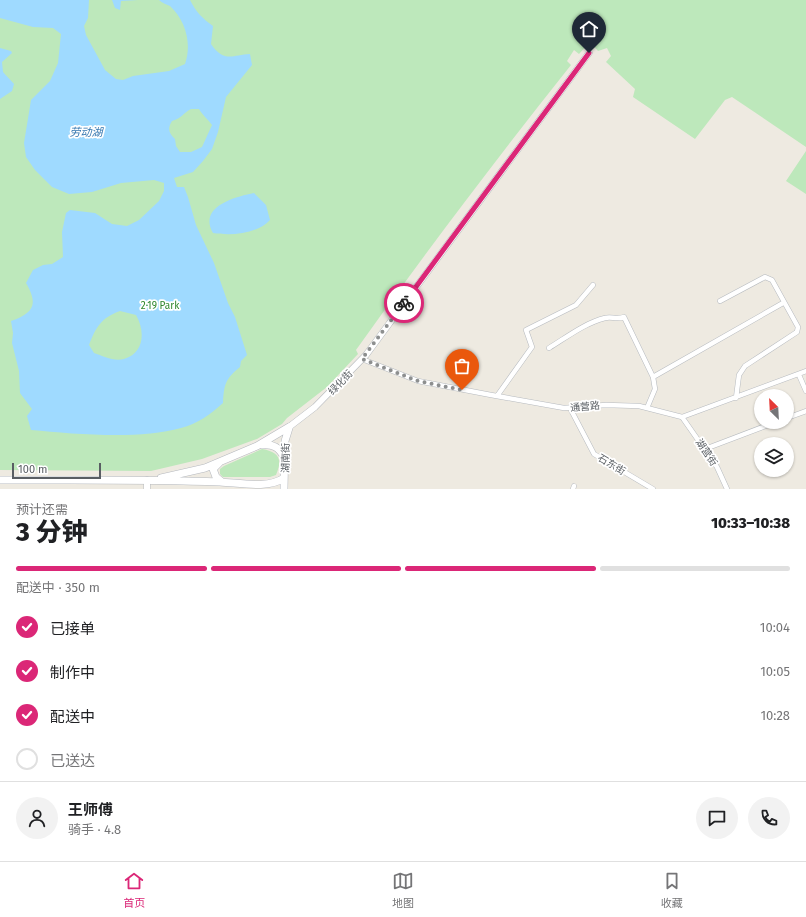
<!DOCTYPE html>
<html lang="zh">
<meta charset="utf-8">
<style>
body{margin:0;font-family:"Fira Sans","Noto Sans SC",sans-serif;background:#f2f2f2;color:#202124;height:100vh;display:flex;flex-direction:column;font-size:15px;white-space:nowrap}
*{box-sizing:border-box;margin:0}
p{font-size:13px;color:#757577}
.icon{flex:none;width:22px;height:22px;fill:none;stroke:currentColor;stroke-width:2;stroke-linecap:round;stroke-linejoin:round}
.map{position:relative;height:489px;overflow:hidden}
.details{display:flex;flex-direction:column;background:#fff;flex:1}
.details>*{flex:none}
.needle{width:26px;rotate:336deg}
.buttons{position:absolute;left:754px;top:389px;display:grid;gap:8px}
.buttons a{display:grid;place-items:center;width:40px;height:40px;border-radius:50%;background:#fff;box-shadow:0 1px 3px #0004;font-size:20px}
.scale{position:absolute;left:12px;bottom:10px;width:89px;box-sizing:border-box;padding-left:4px;border:2px solid #595e63;border-top:0;font-size:11px;line-height:14px;white-space:nowrap;color:#595e63;-webkit-text-stroke:3px #fff;paint-order:stroke}
.pin{position:absolute;display:grid;place-items:center;width:34px;height:34px;color:#fff;margin:-41px -17px;border-radius:50% 50% 50% 0;rotate:-45deg;box-shadow:0 0 4px #0007}
.pin .icon{rotate:45deg}
.courier{position:absolute;display:grid;place-items:center;width:40px;height:40px;margin:-20px;border:3px solid #db2777;border-radius:50%;background:#fff;color:#222;box-shadow:0 1px 5px #0007}
.headline em{font-style:normal;font-weight:800}
.headline div{display:flex;flex-direction:column-reverse}
.headline{display:flex;align-items:center;justify-content:space-between;height:68px;padding:0 16px}
h1{font-size:26px;font-weight:800;line-height:30px}
.bar{display:grid;grid-template-columns:repeat(4,1fr);gap:6px 4px;align-content:center;height:48px;padding:0 16px}
.bar i{height:5px;border-radius:3px;background:#e0e0e0}
.bar .selected{background:#db2777}
.bar p{grid-column:span 4}
.line{display:flex;align-items:center;gap:10px;padding:0 16px;border-top:1px solid #e0e0e0}
.line div{flex:1}
.round{display:grid;place-items:center;flex:none;width:42px;height:42px;border-radius:21px;background:#f2f2f2}
ol{padding:0 16px;list-style:none}
li{display:flex;align-items:center;gap:12px;height:44px}
li p{margin-inline-start:auto}
li .icon{padding:4px;border-radius:50%;background:#db2777;color:#fff;stroke-width:4}
li:last-child{color:#757577}
li i{width:22px;height:22px;border:2px solid #e0e0e0;border-radius:50%}
.tabs{display:flex;justify-content:space-around;align-items:center;height:56px;border-top:1px solid #e0e0e0;background:#fff;font-size:11px;color:#757577}
.tabs a{display:grid;justify-items:center;gap:2px}
.tabs .selected{color:#db2777}
.map>svg:first-child{display:block}
.green{fill:#bde8bb}
.water{fill:#9fdaff;fill-rule:evenodd}
.lines{fill:none;stroke-linecap:round;stroke-linejoin:round}
.minor-casing{stroke:#b6babf;stroke-width:5.5}
.tertiary-casing{stroke:#b6babf;stroke-width:7}
.secondary-casing{stroke:#b5b9bf;stroke-width:8}
.minor{stroke:#fff;stroke-width:4.5}
.tertiary{stroke:#fff;stroke-width:6}
.secondary{stroke:#fff;stroke-width:7}
.done{stroke:#8d8f8f;stroke-width:4;stroke-dasharray:0 7.2}
.route{stroke:#db2777;stroke-width:5}
.labels{text-anchor:middle;stroke-width:3.5;stroke-linejoin:round;paint-order:stroke}
.park-label{font-size:10px;fill:#2e862e;stroke:#fff}
.street-label{font-size:10px;fill:#595e63;stroke:#fff}
.water-label{font-size:11px;font-style:italic;fill:#3376af;stroke:#fff}
</style>
<div class="map">
<svg width="806" height="489" viewBox="0 0 806 489">
<rect width="100%" height="100%" fill="#eeeae1"/>
<path class="green" d="M0,0h806v147l-74,-50 -7,3 -30,39 -62,-42 2,-8 -29,-27 5,-6 -4,-8 -9,3 -8,-9 -11,12 -5,-4 -7,11 4,4c-74,93 -146,188 -215,285l2,4 -31,33 -40,31 -5,6 -25,15 -55,20 -51,12 -151,-1z
M806,151v43l-20,-13z
M262,449c17,3 21,10 14,26l-6,2h-47l-3,-3v-5l4,-3z"/>
<path class="water" d="M0,0h89l-1,18 -4,8 2,9 19,35 11,9 7,1 10,-4 36,-5 16,-7c7,-20 1,-43 -15,-58 -4,-2 -8,-3 -11,-6h31c6,12 13,19 23,26l-2,18c13,19 21,11 39,10l2,11 -26,32 -8,35 -6,17 -9,12 -10,11 -19,6 3,9h7l4,10 8,28 18,38 14,40 7,14 12,38 -6,6 -1,6c-15,12 -16,18 -17,36 -12,11 -26,21 -42,25 -42,12 -106,6 -150,2l-4,-14 5,-7 -12,-16 -1,-22 -7,-28 1,-10 -2,-12c22,-8 28,-16 15,-38l7,-13 10,-5 9,-1 11,-7 -1,-25 4,-19 4,-3 25,3 17,11 15,2 12,-6 20,-19 5,-10v-8l-10,-3 -33,3 -29,9 -23,2 -17,-7 -17,-17 -9,-13 -2,-14 7,-43 19,-19 8,-18 3,-29 -8,-6 -20,-1 -33,-9zM191,109h8c4,7 9,10 13,16l-10,22 -11,5h-11l-4,-6 -1,-7c-6,-6 -8,-10 -3,-18 10,-3 11,-8 19,-12zM120,311l16,4c9,15 9,38 -12,44 -10,3 -21,-3 -30,-6l-5,-8c7,-18 12,-27 31,-34z
M110,0h28l-17,1 -1,9 -5,-2 -3,-8z
M0,48l11,3 1,2 -10,9 1,10 11,12 -2,7 -12,8z
M254,193l12,12 4,15c-13,14 -39,16 -57,13 -15,-26 21,-36 41,-40z"/>
<g class="lines">
<g class="minor-casing">
<path id="minor" d="M720,301l45,-24 7,3 26,47 -1,5 -52,34 -6,9 -3,23
M549,348c18,-11 36,-25 56,-30 7,-2 10,2 19,-1l29,60 2,12 -8,19
M362,359l56,22 73,14 73,13 42,-3 33,1 43,11 124,-46
M799,375l7,16
M653,377l130,-74
M497,396l35,-49 -6,-17 50,-25 17,-20
M570,408l24,46 59,35
M682,417l35,50 10,22
M787,418l19,-7
M705,449l71,-27
M573,489l1,-3"/>
</g>
<g class="tertiary-casing">
<path id="tertiary" d="M289,427l26,-20 51,-52 223,-302
M147,480v9"/>
</g>
<g class="secondary-casing">
<path id="secondary" d="M262,445c11,-1 17,2 22,12
M219,463l-6,6 3,8 6,5
M161,478l44,-10 52,-22 32,-19
M0,480c73,0 147,-1 220,2 20,1 48,7 64,-4
M284,489l1,-48 4,-13"/>
</g>
<use href="#minor" class="minor"/>
<use href="#tertiary" class="tertiary"/>
<use href="#secondary" class="secondary"/>
</g>
<g class="lines">
<path class="done" d="M404,303l-42,56 56,22 44,9"/>
<path class="route" d="M404,303l185,-250"/>
</g>
<g class="labels">
<g class="park-label">
<text x="160" y="309">2·19 Park</text>
</g>
<g class="street-label">
<text transform="translate(340 382) rotate(-46)" y="4">绿化街</text>
<text transform="translate(585 406) rotate(-5)" y="4">通营路</text>
<text transform="translate(707 452) rotate(56)" y="4">湖营街</text>
<text transform="translate(285 458) rotate(-89)" y="4">湖南街</text>
<text transform="translate(612 464) rotate(31)" y="4">石东街</text>
</g>
<g class="water-label">
<text x="86" y="136">劳动湖</text>
</g>
</g>
</svg>
<div class="buttons">
<a><svg class="needle" viewBox="-14 -14 28 28"><path d="M0-13l5 13h-10z" fill="#e53935"/><path d="M0 13l5-13h-10z" fill="#757577"/></svg></a>
<a><svg class="icon" aria-label="layers" viewBox="0 0 24 24"><path d="M12 4l9 5-9 5-9-5zM3 14l9 5 9-5"/></svg></a>
</div>
<div class="scale">100 m</div>
<div class="pin" style="left:462px;top:390px;background:#ea580c"><svg class="icon" aria-label="bag" viewBox="0 0 24 24"><path d="M5 8h14l-1 12H6zM9 8a3 3 0 0 1 6 0"/></svg></div>
<div class="pin" style="left:589px;top:53px;background:#1f2937"><svg class="icon" aria-label="home" viewBox="0 0 24 24"><path d="M3 11l9-7 9 7M6 9v11h12V9"/></svg></div>
<div class="courier" style="left:404px;top:303px"><svg class="icon" aria-label="bike" viewBox="0 0 24 24"><circle cx="6" cy="16" r="4"/><circle cx="18" cy="16" r="4"/><path d="M6 16l4-8h5l3 8M10 8l3 8H6M13 5h3"/></svg></div>
</div>
<section class="details">
<div class="headline"><div><h1>3 分钟</h1><p>预计还需</p></div><em>10:33–10:38</em></div>
<div class="bar"><i class="selected"></i><i class="selected"></i><i class="selected"></i><i></i><p>配送中 · 350 m</p></div>
<ol>
<li><svg class="icon" aria-label="check" viewBox="0 0 24 24"><path d="M5 12l5 5 9-10"/></svg>已接单<p>10:04</p></li>
<li><svg class="icon" aria-label="check" viewBox="0 0 24 24"><path d="M5 12l5 5 9-10"/></svg>制作中<p>10:05</p></li>
<li><svg class="icon" aria-label="check" viewBox="0 0 24 24"><path d="M5 12l5 5 9-10"/></svg>配送中<p>10:28</p></li>
<li><i></i>已送达</li>
</ol>
<div class="line" style="height:72px"><a class="round"><svg class="icon" aria-label="person" viewBox="0 0 24 24"><circle cx="12" cy="8" r="4"/><path d="M4 21q1-7 8-7t8 7"/></svg></a><div><b>王师傅</b><p>骑手 · 4.8</p></div><a class="round"><svg class="icon" aria-label="chat" viewBox="0 0 24 24"><path d="M4 5h16v11H9l-5 4z"/></svg></a><a class="round"><svg class="icon" aria-label="phone" viewBox="0 0 24 24"><path d="M5 4h4l2 5-3 2q2 4 5 5l2-3 5 2v4C11 20 4 13 5 4z"/></svg></a></div>
</section>
<nav class="tabs">
<a class="selected"><svg class="icon" aria-label="home" viewBox="0 0 24 24"><path d="M3 11l9-7 9 7M6 9v11h12V9"/></svg>首页</a>
<a><svg class="icon" aria-label="map" viewBox="0 0 24 24"><path d="M3 6l6-2 6 2 6-2v14l-6 2-6-2-6 2zM9 4v14M15 6v14"/></svg>地图</a>
<a><svg class="icon" aria-label="saved" viewBox="0 0 24 24"><path d="M7 4h10v16l-5-4-5 4z"/></svg>收藏</a>
</nav>
